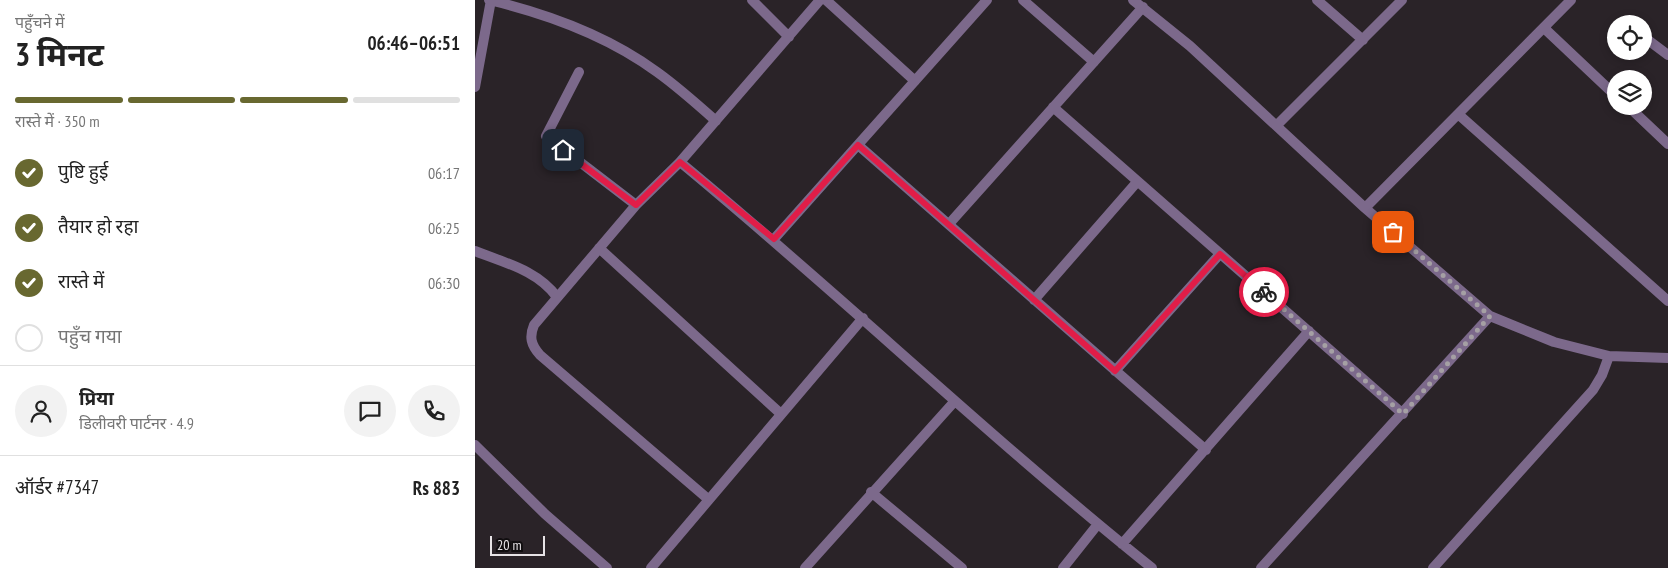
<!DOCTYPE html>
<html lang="hi">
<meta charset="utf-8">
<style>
:root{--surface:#fff;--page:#f2f2f2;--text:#222;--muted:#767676;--line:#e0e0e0;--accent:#686830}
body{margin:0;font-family:"PT Sans Narrow","Noto Sans Devanagari",sans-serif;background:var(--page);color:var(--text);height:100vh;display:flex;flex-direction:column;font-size:19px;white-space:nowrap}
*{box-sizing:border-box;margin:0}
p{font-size:16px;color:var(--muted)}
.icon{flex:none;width:28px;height:28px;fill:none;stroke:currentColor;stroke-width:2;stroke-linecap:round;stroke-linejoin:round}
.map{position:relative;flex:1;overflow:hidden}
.details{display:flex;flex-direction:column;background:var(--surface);width:475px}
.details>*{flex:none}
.buttons{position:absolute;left:1132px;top:15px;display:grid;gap:10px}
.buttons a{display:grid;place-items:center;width:45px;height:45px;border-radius:50%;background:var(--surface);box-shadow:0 2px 8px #0003;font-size:25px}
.scale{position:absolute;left:15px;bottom:12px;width:55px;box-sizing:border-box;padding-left:5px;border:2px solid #e7e3e6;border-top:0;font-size:14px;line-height:18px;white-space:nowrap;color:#e7e3e6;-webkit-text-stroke:4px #110e10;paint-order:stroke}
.pin{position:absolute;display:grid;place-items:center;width:42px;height:42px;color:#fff;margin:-21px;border-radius:10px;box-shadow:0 2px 8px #0006}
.courier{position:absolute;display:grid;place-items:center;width:50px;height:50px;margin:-25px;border:4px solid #e11d48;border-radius:50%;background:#fff;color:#222;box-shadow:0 1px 6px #0007}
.overview em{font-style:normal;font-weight:700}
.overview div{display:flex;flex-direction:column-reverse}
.overview{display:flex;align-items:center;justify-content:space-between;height:85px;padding:0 15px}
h1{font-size:32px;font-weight:700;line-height:38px}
.bar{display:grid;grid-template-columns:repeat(4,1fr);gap:8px 5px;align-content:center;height:60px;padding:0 15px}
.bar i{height:6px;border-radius:4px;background:var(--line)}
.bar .selected{background:var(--accent)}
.bar p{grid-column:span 4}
.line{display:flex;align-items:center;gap:12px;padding:0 15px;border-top:1px solid var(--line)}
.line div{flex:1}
.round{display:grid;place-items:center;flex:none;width:52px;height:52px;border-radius:26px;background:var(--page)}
ol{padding:0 15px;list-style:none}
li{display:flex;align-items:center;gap:15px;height:55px}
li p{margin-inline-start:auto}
li .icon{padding:5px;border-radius:50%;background:var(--accent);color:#fff;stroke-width:4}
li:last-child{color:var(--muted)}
li i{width:28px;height:28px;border:2px solid var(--line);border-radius:50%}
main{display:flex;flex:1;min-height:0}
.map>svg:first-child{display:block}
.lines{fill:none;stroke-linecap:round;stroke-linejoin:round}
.minor{stroke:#7c698b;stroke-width:10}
.done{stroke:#a5a0a4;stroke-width:5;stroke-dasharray:0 9}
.route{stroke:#e11d48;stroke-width:6}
</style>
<main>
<section class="details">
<div class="overview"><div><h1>3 मिनट</h1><p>पहुँचने में</p></div><em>06:46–06:51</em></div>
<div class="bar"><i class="selected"></i><i class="selected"></i><i class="selected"></i><i></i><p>रास्ते में · 350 m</p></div>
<ol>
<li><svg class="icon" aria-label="check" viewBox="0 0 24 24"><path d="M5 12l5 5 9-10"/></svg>पुष्टि हुई<p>06:17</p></li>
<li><svg class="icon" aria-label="check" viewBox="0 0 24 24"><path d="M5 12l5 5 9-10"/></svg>तैयार हो रहा<p>06:25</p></li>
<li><svg class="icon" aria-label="check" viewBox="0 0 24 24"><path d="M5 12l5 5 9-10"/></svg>रास्ते में<p>06:30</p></li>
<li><i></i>पहुँच गया</li>
</ol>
<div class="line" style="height:90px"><a class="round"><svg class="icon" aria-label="person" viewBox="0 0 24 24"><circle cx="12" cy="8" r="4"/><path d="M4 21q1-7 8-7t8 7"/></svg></a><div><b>प्रिया</b><p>डिलीवरी पार्टनर · 4.9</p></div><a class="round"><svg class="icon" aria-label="chat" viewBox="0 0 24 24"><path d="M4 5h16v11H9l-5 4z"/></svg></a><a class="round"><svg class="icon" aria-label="phone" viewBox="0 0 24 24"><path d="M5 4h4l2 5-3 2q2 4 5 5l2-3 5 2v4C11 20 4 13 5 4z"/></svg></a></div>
<div class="line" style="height:65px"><div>ऑर्डर #7347</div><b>Rs 883</b></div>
</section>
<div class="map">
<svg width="1193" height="568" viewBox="0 0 1193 568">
<rect width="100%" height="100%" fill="#2a2328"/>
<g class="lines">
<path class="minor" d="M 14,0 C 73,14 133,36 182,72 C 203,87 222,104 241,121
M 277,0 L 314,37
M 351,0 L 440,81
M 548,0 L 619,62
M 658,0 L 715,46 L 890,208 L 1015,316 L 1079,342 L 1134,356 L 1193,358
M 842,0 L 888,40
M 1151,24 L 1152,24
M 1069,28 L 1141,96
M 1169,37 L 1193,55
M 104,72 L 71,136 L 161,205
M 0,87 L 16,0
M 1153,106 L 1193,144
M 578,107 L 928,414
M 983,114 L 1193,301
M 802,125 L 927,0
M 383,145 L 731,450
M 205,162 C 365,294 515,438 677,568
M 890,208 L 1096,0
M 474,224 L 668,7
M 299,239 L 512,0
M 124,248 L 306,414
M 0,251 C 30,263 62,270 82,297
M 559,300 L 662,182
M 640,371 L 745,254
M 0,445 L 70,514 L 132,568
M 396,492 L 487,568
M 233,499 L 65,355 C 56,345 54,337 59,325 L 161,205 L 205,162 L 345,0
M 647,544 L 834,331
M 176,568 L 388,318
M 330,568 L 479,402
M 588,568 L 623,524
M 786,568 L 1015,316
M 958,568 L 1118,390 L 1127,375 L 1134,356"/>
</g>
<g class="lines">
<path class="done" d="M 789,292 L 928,414 L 1015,316 L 918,232"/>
<path class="route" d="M 88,150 L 161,205 L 205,162 L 299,239 L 383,145 L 640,371 L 745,254 L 789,292"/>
</g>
</svg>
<div class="buttons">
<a><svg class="icon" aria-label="locate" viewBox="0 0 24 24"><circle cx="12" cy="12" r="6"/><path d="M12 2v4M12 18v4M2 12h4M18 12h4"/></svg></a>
<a><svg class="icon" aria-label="layers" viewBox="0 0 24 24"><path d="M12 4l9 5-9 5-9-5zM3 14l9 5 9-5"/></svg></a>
</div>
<div class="scale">20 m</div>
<div class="pin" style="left:918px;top:232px;background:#ea580c"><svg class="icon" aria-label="bag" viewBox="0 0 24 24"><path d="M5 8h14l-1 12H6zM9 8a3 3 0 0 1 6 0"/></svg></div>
<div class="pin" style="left:88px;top:150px;background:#1f2937"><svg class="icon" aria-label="home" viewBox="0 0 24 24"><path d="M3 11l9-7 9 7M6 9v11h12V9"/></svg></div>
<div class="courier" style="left:789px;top:292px"><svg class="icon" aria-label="bike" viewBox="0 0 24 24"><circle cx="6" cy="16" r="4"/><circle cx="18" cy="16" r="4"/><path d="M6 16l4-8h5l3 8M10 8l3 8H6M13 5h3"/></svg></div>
</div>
</main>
